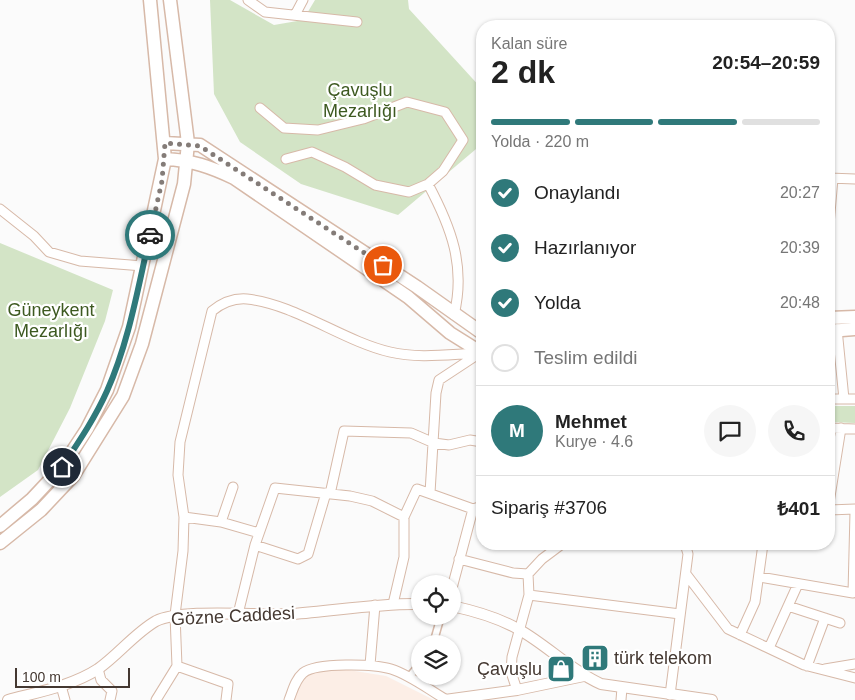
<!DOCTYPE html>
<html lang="tr">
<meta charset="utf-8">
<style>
:root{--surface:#fff;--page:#f6f6f6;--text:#222;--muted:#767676;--line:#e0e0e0;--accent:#2f797a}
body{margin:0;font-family:Arial,sans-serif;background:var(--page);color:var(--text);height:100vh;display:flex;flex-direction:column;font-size:19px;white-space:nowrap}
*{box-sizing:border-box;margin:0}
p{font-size:16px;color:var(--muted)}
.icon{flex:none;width:28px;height:28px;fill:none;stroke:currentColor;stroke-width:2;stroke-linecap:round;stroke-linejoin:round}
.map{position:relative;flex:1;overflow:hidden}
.sheet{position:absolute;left:476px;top:20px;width:359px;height:530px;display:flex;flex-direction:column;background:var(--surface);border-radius:20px;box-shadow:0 1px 4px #0004}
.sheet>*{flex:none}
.buttons{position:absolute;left:411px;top:575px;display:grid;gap:10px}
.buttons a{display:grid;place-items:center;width:50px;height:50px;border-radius:50%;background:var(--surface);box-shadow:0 1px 4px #0004;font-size:25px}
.scale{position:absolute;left:15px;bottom:12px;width:115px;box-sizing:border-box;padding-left:5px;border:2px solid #443831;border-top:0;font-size:14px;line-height:18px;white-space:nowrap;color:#443831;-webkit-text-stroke:4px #fff;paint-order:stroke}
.pin{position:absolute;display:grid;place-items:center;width:42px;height:42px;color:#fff;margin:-21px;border:2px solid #fff;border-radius:50%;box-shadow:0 1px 5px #0007}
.courier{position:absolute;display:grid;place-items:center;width:50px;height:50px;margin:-25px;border:4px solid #2f797a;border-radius:50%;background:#fff;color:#222;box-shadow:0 1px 6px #0007}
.head em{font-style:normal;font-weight:700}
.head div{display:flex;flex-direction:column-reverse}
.head{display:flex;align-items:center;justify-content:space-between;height:85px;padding:0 15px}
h1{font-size:32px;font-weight:700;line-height:38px}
.bar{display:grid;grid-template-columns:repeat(4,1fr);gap:8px 5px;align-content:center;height:60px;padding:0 15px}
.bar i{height:6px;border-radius:4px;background:var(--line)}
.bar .on{background:var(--accent)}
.bar p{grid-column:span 4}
.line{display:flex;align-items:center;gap:12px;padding:0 15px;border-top:1px solid var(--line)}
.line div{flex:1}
.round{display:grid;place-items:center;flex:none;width:52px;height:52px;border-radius:26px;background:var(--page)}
ol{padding:0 15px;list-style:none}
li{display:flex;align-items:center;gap:15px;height:55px}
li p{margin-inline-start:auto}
li .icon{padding:5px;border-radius:50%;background:var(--accent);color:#fff;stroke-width:4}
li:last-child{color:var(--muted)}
li i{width:28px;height:28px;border:2px solid var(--line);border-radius:50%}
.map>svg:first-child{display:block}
.education{fill:#fceee6}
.green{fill:#d3e4c6}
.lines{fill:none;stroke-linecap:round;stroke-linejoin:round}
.pedestrian-casing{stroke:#d7b9a8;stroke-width:9}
.minor-casing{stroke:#d7b9a8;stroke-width:11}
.tertiary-casing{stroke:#d7b9a8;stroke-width:12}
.secondary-casing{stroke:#d7b9a8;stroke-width:15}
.pedestrian{stroke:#fff;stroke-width:6}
.minor{stroke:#fff;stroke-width:9}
.tertiary{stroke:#fff;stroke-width:10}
.secondary{stroke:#fff;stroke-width:12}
.done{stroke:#847c78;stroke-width:5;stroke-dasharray:0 9}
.route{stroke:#2f797a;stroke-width:6}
.labels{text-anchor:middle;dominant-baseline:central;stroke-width:4.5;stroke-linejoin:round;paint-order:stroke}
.park-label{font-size:18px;fill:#3d5920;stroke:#fff}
.street-label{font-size:18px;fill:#443831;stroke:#fff}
.poi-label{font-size:18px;fill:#443831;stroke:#fff;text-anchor:start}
</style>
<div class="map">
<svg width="855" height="700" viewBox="0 0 855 700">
<rect width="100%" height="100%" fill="#fbfbfb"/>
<path class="education" d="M 336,668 L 386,676 L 434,700 L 293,700 L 308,670 Z"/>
<path class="green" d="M 210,0 L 230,0 L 274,25 L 303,20 L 315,0 L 408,0 L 409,9 L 482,89 L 482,144 L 398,215 L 301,184 L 240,142 L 214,94 Z
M 0,243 L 113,290 L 105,321 L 70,408 L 38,470 L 0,497 Z
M 829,406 L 855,406 L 855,423 L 829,422 Z"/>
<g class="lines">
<defs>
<path id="pedestrian" d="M 433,644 L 441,616
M 409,677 L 420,664"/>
<path id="minor" d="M 248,0 L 265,12 L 357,22
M 295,15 L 303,0
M 260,108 L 284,128 L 318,130 L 363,119 L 407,102 L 445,112 L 463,140 L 443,171 L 428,184 L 409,192 L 375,185 L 345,167 L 312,152 L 286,159
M 829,178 L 855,179
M 428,184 C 451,227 466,266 454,315
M 0,209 L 34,236 L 49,252 L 80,261 L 143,266
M 829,225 L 833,178
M 837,329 L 844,399
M 829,399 L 855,399
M 829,428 L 855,429
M 430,493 L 436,393 L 439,380 L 480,353
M 330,494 L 344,431 L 411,433 L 434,443 L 449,445 L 470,440 L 482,442
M 829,503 L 841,428
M 829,510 L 855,509
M 184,517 L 221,522 L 259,533
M 221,522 L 233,487
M 255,545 L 298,559 L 308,554 L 326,493
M 459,559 L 513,573 L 528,574
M 686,574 L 728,629 L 804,665 L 855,678
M 760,577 L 853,593 L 855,512
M 452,588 L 473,509
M 529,595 L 680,614
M 393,604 L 404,557 L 404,517 L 417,489 L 473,509 L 482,506
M 788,606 L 840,623
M 238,614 L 255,545 L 275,488 L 350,496 L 372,501 L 404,517
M 740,635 L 755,602 L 763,544
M 769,648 L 798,584
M 370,665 L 375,605
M 177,666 L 228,684 L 226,700
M 807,666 L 825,618
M 98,669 L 101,680 L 112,691 L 110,700
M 825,669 L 855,664
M 61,686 L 65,700
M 517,690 L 511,672 L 512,657 L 529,595 L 528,574 L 542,559 L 562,544
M 670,695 L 688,554 L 685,544
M 156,700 L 177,666 L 175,615 L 183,551 L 184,517 L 178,475 L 180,442 L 212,311 C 222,303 235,298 247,299 C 295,304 343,341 390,352 C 419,359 451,354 481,353
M 289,700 C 293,690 295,680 303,673 C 316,662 375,664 391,669 C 410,675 428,689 445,699
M 621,700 L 622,688"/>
<path id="tertiary" d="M 452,606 C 475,611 497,617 518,629 C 547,645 570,670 601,684 L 712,700
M 8,700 C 38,692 72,686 98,669 C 118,655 135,633 156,621 C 182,608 259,616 292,614 C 335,611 377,603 420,604
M 445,700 L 517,690 L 584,676"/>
<path id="secondary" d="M 165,143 L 200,145 L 417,287 L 482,333
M 165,159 C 191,160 211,167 234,178 L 408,297 L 450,333 L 482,353
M 829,318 L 855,317
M 829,331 L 855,329
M 0,526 L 32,499 L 62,467 L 87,429 L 107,390 L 129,327 L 165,159 L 150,0
M 0,543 L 41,510 L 73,476 L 123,396 L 142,344 L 184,184 L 188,143 L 170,0"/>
</defs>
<use href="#pedestrian" class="pedestrian-casing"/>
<use href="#minor" class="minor-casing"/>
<use href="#tertiary" class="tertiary-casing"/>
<use href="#secondary" class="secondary-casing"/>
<use href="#pedestrian" class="pedestrian"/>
<use href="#minor" class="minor"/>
<use href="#tertiary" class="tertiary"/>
<use href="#secondary" class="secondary"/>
</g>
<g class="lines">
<path class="done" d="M 150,235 L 162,181 L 165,143 L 200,146 L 383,265"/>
<path class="route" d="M 62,467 C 78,443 95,418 107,391 C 129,342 138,287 150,235"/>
</g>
<defs>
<symbol id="building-square" viewBox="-11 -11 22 22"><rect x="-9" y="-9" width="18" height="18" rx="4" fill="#2f797a" stroke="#fff"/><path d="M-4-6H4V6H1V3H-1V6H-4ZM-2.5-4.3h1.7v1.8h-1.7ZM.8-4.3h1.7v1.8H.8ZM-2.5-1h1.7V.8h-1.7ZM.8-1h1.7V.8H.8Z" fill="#fff"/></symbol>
<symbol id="shop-square" viewBox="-11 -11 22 22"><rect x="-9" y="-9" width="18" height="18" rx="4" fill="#2f797a" stroke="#fff"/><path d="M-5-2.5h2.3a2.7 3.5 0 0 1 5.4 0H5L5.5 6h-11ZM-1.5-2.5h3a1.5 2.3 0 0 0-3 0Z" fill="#fff"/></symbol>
</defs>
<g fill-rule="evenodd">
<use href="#building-square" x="579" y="642" width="32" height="32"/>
<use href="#shop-square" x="545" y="653" width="32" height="32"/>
</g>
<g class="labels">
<g class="park-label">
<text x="360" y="90">Çavuşlu<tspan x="360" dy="21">Mezarlığı</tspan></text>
<text x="51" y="310">Güneykent<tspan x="51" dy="21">Mezarlığı</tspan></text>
</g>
<g class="street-label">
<text transform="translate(233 616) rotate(-3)">Gözne Caddesi</text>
</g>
<g class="poi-label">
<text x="614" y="658">türk telekom</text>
<text x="542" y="669" text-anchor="end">Çavuşlu</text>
</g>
</g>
</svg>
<div class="buttons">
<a><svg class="icon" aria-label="locate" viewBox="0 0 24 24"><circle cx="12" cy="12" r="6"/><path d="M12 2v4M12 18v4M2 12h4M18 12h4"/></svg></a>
<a><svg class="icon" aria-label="layers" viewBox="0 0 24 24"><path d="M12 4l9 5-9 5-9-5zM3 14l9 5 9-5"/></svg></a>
</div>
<div class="scale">100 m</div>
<div class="pin" style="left:383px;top:265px;background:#ea580c"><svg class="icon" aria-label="bag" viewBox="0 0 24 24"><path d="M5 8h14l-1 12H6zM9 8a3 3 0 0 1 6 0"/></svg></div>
<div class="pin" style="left:62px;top:467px;background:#1f2937"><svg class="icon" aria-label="home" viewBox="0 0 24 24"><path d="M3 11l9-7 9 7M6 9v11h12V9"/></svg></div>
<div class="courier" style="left:150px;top:235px"><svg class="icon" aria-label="car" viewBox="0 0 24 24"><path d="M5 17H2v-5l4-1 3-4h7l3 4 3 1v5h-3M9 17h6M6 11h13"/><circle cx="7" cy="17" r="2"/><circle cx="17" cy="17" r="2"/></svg></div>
<section class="sheet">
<div class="head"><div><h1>2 dk</h1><p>Kalan süre</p></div><em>20:54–20:59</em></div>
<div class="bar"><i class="on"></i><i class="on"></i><i class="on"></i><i></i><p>Yolda · 220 m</p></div>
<ol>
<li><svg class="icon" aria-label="check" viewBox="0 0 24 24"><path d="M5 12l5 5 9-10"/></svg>Onaylandı<p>20:27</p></li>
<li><svg class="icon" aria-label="check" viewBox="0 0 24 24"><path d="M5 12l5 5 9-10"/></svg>Hazırlanıyor<p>20:39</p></li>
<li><svg class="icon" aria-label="check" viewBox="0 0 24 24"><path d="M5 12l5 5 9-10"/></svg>Yolda<p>20:48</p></li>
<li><i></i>Teslim edildi</li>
</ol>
<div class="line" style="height:90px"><b class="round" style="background:var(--accent);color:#fff">M</b><div><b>Mehmet</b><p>Kurye · 4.6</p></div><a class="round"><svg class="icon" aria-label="chat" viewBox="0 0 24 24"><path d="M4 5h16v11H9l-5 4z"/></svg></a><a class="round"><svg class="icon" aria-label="phone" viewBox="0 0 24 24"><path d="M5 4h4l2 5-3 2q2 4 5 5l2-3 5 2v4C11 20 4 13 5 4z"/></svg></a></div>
<div class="line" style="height:65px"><div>Sipariş #3706</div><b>₺401</b></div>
</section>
</div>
